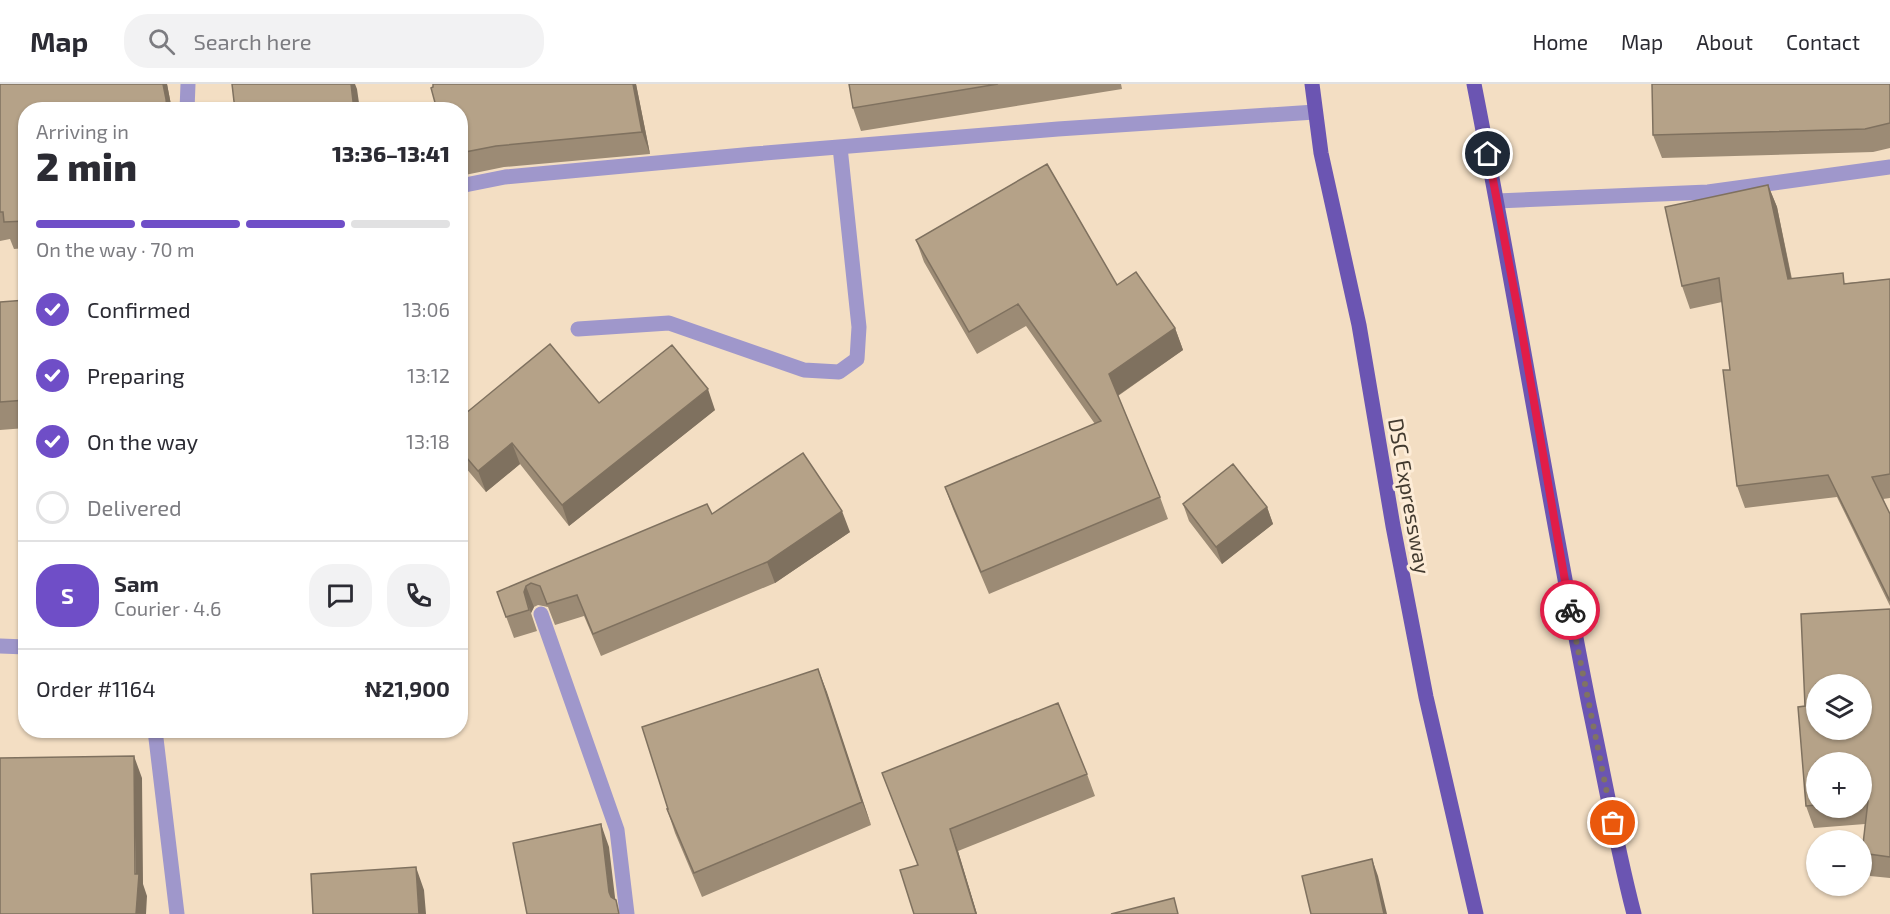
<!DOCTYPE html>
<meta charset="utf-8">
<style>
:root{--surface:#fff;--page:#f2f2f3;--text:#2b2b33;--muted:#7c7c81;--line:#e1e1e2;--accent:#6f4ec7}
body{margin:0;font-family:"Exo 2",sans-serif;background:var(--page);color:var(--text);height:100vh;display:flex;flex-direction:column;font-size:22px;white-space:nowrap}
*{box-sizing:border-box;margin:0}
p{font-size:20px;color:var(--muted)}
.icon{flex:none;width:33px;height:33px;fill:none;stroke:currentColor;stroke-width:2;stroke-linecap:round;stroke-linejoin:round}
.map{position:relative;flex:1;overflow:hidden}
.sheet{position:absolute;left:18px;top:18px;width:450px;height:636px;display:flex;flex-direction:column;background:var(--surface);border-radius:24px;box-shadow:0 2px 4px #0004}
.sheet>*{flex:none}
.controls{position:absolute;left:1806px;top:590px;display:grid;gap:12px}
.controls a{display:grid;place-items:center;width:66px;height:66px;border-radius:50%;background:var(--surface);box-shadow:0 2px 4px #0004;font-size:30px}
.pin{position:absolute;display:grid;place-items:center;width:51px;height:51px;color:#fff;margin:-26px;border:3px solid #fff;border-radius:50%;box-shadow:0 2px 6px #0007}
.courier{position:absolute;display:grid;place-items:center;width:60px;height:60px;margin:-30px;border:4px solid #e11d48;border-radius:50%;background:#fff;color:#222;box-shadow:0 2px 8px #0007}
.headline em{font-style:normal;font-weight:800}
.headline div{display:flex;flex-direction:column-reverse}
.headline{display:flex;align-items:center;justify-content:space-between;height:102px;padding:0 18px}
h1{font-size:39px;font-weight:800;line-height:45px}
.bar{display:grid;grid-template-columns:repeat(4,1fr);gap:9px 6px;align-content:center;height:72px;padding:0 18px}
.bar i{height:8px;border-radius:4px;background:var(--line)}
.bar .active{background:var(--accent)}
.bar p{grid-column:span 4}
.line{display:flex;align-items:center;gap:15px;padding:0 18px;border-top:2px solid var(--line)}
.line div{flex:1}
.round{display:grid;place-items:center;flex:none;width:63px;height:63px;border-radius:24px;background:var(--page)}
ol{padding:0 18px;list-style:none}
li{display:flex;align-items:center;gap:18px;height:66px}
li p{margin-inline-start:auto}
li .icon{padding:6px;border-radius:50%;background:var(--accent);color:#fff;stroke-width:4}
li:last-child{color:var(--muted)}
li i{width:33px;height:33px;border:3px solid var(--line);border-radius:50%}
header{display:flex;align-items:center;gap:36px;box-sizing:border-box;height:84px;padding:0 30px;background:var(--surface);border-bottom:2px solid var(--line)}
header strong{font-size:28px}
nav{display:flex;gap:33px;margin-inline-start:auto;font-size:21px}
.search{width:420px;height:54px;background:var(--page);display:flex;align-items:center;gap:15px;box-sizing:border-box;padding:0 21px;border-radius:24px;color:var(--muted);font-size:22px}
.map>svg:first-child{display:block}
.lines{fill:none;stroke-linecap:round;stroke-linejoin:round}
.minor{stroke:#9f97cb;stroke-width:15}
.major{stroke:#6b55b2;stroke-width:15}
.wall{fill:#9c8b75;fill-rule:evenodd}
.shaded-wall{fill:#7f715f}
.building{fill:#b5a288;stroke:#7f715f;stroke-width:1.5;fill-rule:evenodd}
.done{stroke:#807363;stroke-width:6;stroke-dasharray:0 10.8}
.route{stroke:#e11d48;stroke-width:8}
.labels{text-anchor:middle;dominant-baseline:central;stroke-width:6;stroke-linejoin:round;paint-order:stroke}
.street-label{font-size:21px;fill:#423a2f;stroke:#fdecd7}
</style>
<header>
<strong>Map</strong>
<div class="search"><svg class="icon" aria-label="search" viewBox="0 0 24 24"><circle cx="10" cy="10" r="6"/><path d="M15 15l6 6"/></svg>Search here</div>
<nav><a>Home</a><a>Map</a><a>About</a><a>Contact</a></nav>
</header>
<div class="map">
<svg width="1890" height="830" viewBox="0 0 1890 830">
<rect width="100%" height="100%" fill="#f3dec3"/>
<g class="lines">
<path class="minor" d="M 187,26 L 188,0
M 460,102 L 505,93 L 754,70 L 1058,45 L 1315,28
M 1497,117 L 1708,108 L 1890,83
M 578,245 L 669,239 L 804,286 L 839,288 L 857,275 L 859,243 L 840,63
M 541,530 L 617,746 L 627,830
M 0,562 L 26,563
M 155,646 L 177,830"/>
<path class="major" d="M 1312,0 L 1321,69 L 1359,241 L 1393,442 L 1426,613 L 1476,830
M 1474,0 C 1515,207 1548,415 1589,621 C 1604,691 1616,761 1634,830"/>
</g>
<path class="wall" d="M 0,0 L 167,0 L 172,26 L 26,26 L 26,164 L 14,165 L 10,155 L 0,157 Z
M 636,0 L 650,70 L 504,83 L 460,92 L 460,26 Z
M 849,0 L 1121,0 L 1122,5 L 861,47 L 853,24 Z
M 1890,0 L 1890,64 L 1873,68 L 1662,74 L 1653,51 Z
M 1768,101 L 1777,123 L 1792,195 L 1847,199 L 1890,195 L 1890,414 L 1883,415 L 1890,430 L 1890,522 L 1837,413 L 1745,424 L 1737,402 L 1730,286 L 1722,218 L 1690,225 L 1682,202 Z
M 916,156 L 1117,201 L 1175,244 L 1183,266 L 1118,312 L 1160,413 L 1168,435 L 989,510 L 953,425 L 945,403 L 1095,340 L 1026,242 L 977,270 L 924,178 Z
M 26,216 L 26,344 L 0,346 L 0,218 Z
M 599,319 L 715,326 L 569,442 L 520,380 L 486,408 L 460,377 L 460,334 Z
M 1183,420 L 1267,423 L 1273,440 L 1222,480 L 1189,437 Z
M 712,430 L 850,448 L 775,499 L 601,572 L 584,532 L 555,541 L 548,523 L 538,521 L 534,523 L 531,529 L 537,547 L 514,554 L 497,508 Z
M 1890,525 L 1890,794 L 1870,792 L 1862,769 L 1865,740 L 1814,744 L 1806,722 L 1805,622 ZM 1816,678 L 1862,678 L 1862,723 L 1816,723 Z
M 818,585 L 871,741 L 702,813 L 675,749 L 667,725 L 668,725 Z
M 882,689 L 1087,690 L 1095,712 L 958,767 L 977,830 L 914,830 L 918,781 Z"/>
<path class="shaded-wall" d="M 163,0 L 167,0 L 172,26 L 167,26 Z
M 351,0 L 355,0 L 357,5 L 360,26 L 354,26 Z
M 633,0 L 636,0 L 650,70 L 642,48 Z
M 1768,101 L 1777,123 L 1796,218 L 1788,195 Z
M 1175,244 L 1183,266 L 1117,312 L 1109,290 Z
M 708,305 L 715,326 L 569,442 L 562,421 Z
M 512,359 L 520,380 L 486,408 L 478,387 Z
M 1267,423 L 1273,440 L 1222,480 L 1216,463 Z
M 842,427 L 850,448 L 775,499 L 767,478 Z
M 526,502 L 534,523 L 531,529 L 537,547 L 524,508 Z
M 818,585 L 827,608 L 871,741 L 862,718 Z
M 134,672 L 142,694 L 143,800 L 147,812 L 146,830 L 136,830 Z
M 601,740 L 609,763 L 617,830 L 609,808 Z
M 950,745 L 958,767 L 977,830 L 976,830 Z
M 1372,775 L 1378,792 L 1387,830 L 1384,830 Z
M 416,783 L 424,806 L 426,830 L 419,830 Z"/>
<path class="building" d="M 0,0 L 163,0 L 166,15 L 167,26 L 26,26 L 26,137 L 4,138 L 3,128 L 0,128 Z
M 232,0 L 351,0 L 354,26 L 235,26 Z
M 433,0 L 633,0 L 642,48 L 496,62 L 460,69 L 460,26 L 437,26 L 431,4 L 433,3 Z
M 849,0 L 998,0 L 853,24 Z
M 1652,0 L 1890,0 L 1890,39 L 1865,45 L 1653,51 Z
M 1047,80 L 1117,201 L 1136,188 L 1175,244 L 1109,290 L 1160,413 L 981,488 L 945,403 L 1101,337 L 1018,220 L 969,248 L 916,156 Z
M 1768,101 L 1788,195 L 1843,189 L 1844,200 L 1890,195 L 1890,390 L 1872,393 L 1890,430 L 1890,517 L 1828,391 L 1737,402 L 1723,286 L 1730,286 L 1719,194 L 1682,202 L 1665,123 Z
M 26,216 L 26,316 L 0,318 L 0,218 Z
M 550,260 L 599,319 L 672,261 L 708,305 L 562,421 L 512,359 L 478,387 L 460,366 L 460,334 Z
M 803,369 L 842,427 L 767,478 L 593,550 L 577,511 L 547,520 L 540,502 L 531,499 L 526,502 L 524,508 L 529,526 L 506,533 L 497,508 L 707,420 L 712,430 Z
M 1233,380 L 1267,423 L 1216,463 L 1183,420 Z
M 1890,525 L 1890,773 L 1862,769 L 1868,717 L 1862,717 L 1862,678 L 1816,678 L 1816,721 L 1806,722 L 1798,623 L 1805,622 L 1801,530 ZM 1816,600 L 1862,600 L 1862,645 L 1816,645 Z
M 818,585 L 862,718 L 694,789 L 667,725 L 668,725 L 642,643 Z
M 1058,619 L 1087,690 L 950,745 L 976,830 L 914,830 L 900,786 L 918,781 L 882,689 Z
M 134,672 L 135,790 L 139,790 L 136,830 L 0,830 L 0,674 Z
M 601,740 L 609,808 L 611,813 L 616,816 L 619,830 L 527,830 L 513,759 Z
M 1372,775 L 1384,830 L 1311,830 L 1302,792 Z
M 416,783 L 419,830 L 313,830 L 311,790 Z
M 1174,814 L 1178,830 L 1111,830 Z"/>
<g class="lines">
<path class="done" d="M 1570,526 L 1613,739"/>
<path class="route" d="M 1488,70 L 1520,237 L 1570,526"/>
</g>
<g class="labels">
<g class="street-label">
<text transform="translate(1410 412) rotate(80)">DSC Expressway</text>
</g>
</g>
</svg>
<div class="controls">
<a><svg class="icon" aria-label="layers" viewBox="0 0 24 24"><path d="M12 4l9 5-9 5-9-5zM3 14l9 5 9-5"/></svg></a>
<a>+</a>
<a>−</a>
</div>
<div class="pin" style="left:1613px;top:739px;background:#ea580c"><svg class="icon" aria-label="bag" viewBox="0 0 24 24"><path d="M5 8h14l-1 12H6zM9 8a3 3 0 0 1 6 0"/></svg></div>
<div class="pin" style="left:1488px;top:70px;background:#1f2937"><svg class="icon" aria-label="home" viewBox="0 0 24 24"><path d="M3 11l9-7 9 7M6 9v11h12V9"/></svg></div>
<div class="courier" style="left:1570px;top:526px"><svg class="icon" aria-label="bike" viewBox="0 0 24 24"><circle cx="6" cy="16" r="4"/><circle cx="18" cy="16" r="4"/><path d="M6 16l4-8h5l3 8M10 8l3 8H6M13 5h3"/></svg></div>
<section class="sheet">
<div class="headline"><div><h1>2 min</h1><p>Arriving in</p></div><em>13:36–13:41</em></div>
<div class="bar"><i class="active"></i><i class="active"></i><i class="active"></i><i></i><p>On the way · 70 m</p></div>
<ol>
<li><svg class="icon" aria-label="check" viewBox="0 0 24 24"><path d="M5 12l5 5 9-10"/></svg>Confirmed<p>13:06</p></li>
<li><svg class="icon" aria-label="check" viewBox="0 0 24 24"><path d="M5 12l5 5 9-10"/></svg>Preparing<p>13:12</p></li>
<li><svg class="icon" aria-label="check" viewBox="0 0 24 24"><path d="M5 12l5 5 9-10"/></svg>On the way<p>13:18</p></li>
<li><i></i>Delivered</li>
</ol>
<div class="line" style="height:108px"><b class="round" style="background:var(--accent);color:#fff">S</b><div><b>Sam</b><p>Courier · 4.6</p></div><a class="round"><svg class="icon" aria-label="chat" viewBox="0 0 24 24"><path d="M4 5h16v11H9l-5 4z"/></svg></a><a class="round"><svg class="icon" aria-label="phone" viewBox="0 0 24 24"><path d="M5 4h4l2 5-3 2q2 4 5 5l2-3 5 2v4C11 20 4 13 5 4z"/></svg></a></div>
<div class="line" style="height:78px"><div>Order #1164</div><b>₦21,900</b></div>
</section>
</div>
